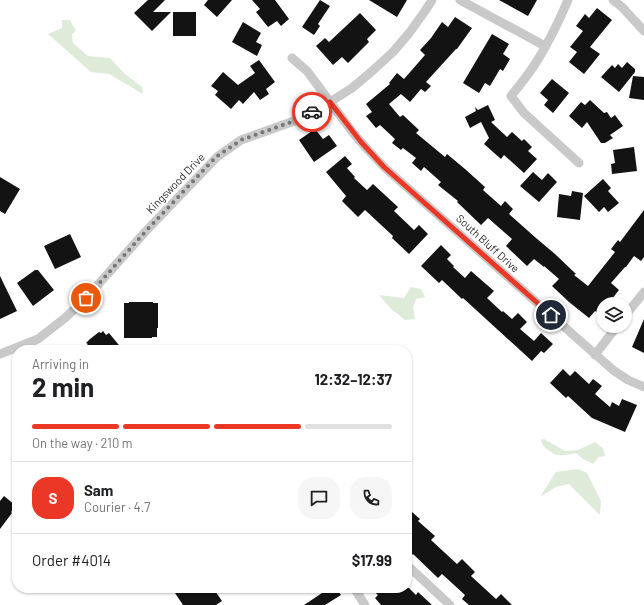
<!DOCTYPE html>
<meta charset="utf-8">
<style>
:root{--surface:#fff;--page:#f6f6f6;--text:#202124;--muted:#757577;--line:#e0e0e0;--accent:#eb3826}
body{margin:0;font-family:Barlow,sans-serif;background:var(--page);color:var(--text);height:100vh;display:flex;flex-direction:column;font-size:15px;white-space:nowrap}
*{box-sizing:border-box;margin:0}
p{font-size:13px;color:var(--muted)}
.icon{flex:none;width:22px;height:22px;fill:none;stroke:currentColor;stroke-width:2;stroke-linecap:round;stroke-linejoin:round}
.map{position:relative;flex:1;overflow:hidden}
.details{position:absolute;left:12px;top:345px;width:400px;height:248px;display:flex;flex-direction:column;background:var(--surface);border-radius:16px;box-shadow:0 1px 3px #0004}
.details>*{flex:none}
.buttons{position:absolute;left:596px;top:297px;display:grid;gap:8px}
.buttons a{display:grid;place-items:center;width:36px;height:36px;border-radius:50%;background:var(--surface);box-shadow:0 1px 3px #0004;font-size:20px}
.pin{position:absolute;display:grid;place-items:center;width:34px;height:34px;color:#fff;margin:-17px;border:2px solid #fff;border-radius:50%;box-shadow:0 1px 4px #0007}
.courier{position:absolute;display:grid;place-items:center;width:40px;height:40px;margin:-20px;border:3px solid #eb3826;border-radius:50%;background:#fff;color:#222;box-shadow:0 1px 5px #0007}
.headline em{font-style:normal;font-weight:700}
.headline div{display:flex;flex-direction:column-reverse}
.headline{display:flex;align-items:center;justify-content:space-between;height:68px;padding:0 20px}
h1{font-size:26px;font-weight:700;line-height:30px}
.bar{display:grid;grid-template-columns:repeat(4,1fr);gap:6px 4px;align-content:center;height:48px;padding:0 20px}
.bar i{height:5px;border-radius:3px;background:var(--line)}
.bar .current{background:var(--accent)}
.bar p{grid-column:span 4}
.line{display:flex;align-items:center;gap:10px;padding:0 20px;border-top:1px solid var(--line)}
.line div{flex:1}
.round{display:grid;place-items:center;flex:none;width:42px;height:42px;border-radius:16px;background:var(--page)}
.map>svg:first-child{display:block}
.green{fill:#dfebd9}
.building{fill:#131313}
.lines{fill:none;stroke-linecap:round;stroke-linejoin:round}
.street{stroke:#c9c9c9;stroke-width:9}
.done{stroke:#767676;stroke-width:4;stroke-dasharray:0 7.2}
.route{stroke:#eb3826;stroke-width:5}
.labels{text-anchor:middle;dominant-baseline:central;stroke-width:4;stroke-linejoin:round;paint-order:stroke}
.street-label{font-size:11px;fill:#2c2c2c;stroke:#fff}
</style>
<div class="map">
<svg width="644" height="605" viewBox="0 0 644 605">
<rect width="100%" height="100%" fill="#fff"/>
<path class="green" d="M 62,20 L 70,20 L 76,31 L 72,34 L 73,43 L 88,56 L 110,58 L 125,74 L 142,87 L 143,94 L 109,74 L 91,72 L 48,34 L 62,28 Z
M 411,287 L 421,289 L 425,297 L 416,299 L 413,307 L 415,319 L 405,320 L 390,308 L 379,295 L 404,298 Z
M 544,439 L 565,451 L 578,450 L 595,442 L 603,448 L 605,456 L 599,457 L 593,464 L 583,459 L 576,453 C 564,455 558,458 548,450 C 544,447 542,445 541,440 Z
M 578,469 L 587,473 L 601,501 L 600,515 L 569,484 L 556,487 L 540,497 L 556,472 Z"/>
<path class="building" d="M 148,0 L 165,0 L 153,12 L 171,12 L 152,31 L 134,13 Z
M 208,0 L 232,0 L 217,17 L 204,5 Z
M 252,0 L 275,0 L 289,19 L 281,26 L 277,21 L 268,27 L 256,12 L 260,9 Z
M 320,0 L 330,6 L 318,24 L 320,26 L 314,35 L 302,27 Z
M 369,0 L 407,0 L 397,17 Z
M 499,0 L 537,0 L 528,16 Z
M 597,8 L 612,20 L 590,47 L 600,54 L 584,74 L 569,62 L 577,52 L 570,47 L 583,31 L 576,26 L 585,14 L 589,18 Z
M 173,12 L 196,12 L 196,36 L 173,36 Z
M 360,13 L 376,30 L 367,39 L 369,42 L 348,63 L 342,57 L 333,65 L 316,46 L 325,38 L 329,42 Z
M 455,17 L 472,28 L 457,49 L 456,49 L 426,82 L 431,86 L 425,92 L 421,89 L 410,102 L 401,94 L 389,104 L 400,117 L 403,115 L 419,130 L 416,133 L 445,157 L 447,154 L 465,169 L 485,187 L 483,190 L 501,206 L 505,201 L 513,209 L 509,214 L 536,238 L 555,254 L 576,274 L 574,275 L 588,286 L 615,252 L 611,249 L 618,240 L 620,242 L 644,210 L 644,257 L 641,261 L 634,256 L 626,267 L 625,267 L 611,283 L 619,290 L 608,304 L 603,304 L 603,311 L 600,315 L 595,311 L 589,318 L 569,302 L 552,286 L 559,279 L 544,266 L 544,267 L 534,259 L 527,266 L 506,246 L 512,239 L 488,218 L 481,225 L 457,202 L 458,201 L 438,185 L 441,182 L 424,167 L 421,171 L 412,163 L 416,158 L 403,148 L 401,150 L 392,143 L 395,139 L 380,125 L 376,128 L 366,116 L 372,112 L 366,104 L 390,84 L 389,83 L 397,73 L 404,79 L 425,55 L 420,50 L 431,38 L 442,22 L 448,27 Z
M 243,22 L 261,33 L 256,42 L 262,45 L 257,56 L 232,42 Z
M 492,34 L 509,44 L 503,54 L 510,59 L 503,71 L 500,69 L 490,86 L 485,83 L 479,93 L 463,83 Z
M 259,60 L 275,82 L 266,89 L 269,94 L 260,100 L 254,92 L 243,104 L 239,100 L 231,109 L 215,95 L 218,91 L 211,86 L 223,72 L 238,85 L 255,73 L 250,66 Z
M 627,62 L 635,69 L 635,72 L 619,92 L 601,77 L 612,65 L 615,68 L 618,64 L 622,68 Z
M 633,76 L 644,77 L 644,100 L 629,98 Z
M 552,79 L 569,93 L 553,113 L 544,105 L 548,100 L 540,93 Z
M 590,100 L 604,113 L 607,112 L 611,118 L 615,115 L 623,126 L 610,135 L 613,138 L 605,143 L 601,143 L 587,122 L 582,128 L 569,116 L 581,102 L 585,105 Z
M 488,105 L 495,120 L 491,122 L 507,137 L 512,132 L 522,141 L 524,139 L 532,147 L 528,151 L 537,159 L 524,173 L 504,155 L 501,159 L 484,144 L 489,138 L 481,122 L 470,128 L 465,117 L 476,111 L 475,107 L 478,110 Z
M 315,129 L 323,139 L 329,135 L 337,146 L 314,162 L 299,140 Z
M 634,147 L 637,171 L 612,174 L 611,164 L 615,163 L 613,150 Z
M 345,156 L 352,164 L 347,168 L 355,177 L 354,178 L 367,190 L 373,184 L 398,207 L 394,211 L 414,230 L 419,225 L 428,234 L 409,254 L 392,238 L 393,236 L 365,210 L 358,217 L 342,201 L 346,196 L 326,172 Z
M 533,172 L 542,180 L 548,173 L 557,182 L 539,202 L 520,186 Z
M 0,177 L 20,189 L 5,214 L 0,211 Z
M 603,179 L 611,188 L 608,191 L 619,203 L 608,212 L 604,207 L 599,212 L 584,196 Z
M 572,191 L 583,193 L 580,220 L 557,217 L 559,194 L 571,196 Z
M 70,234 L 81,257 L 55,269 L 44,246 Z
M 441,245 L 451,255 L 447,259 L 454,266 L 453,267 L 465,278 L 471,271 L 494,291 L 487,298 L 502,312 L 503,311 L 512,319 L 518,313 L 527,322 L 520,329 L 534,341 L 541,333 L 553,344 L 544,353 L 541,351 L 532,361 L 463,298 L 462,299 L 442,280 L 439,283 L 421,266 Z
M 35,270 L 38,270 L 54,290 L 33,306 L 17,283 Z
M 0,276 L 17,311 L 0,319 Z
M 129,302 L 153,302 L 153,303 L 158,303 L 158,328 L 157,328 L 157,337 L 152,337 L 152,338 L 124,338 L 124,303 L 129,303 Z
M 644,319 L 644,353 L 632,347 Z
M 103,331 L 106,335 L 109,333 L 123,350 L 81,350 L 88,344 L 86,343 L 90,339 L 99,332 L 101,333 Z
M 563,369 L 570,376 L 575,371 L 589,384 L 593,379 L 602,386 L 595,394 L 610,407 L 612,402 L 619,406 L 622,399 L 637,405 L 625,432 L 592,418 L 568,396 L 566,398 L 550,383 Z
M 4,496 L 15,505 L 14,507 L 15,508 L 11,512 L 12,513 L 0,529 L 0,501 Z
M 412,512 L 420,519 L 418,521 L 435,536 L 431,540 L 457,564 L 462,559 L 475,572 L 471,576 L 496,599 L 501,594 L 512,605 L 469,605 L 462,599 L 465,595 L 442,574 L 438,578 L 413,554 L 412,555 L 407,551 L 407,517 Z
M 182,588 L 213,588 L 222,601 L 216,605 L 183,605 L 175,593 Z
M 318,588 L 336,588 L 341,595 L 325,605 L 304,605 L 322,593 Z
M 370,588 L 409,588 L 416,595 L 418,592 L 432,605 L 381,605 L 375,598 L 378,595 Z"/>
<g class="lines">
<path class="street" d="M 460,0 L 545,46
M 568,0 C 559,21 549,42 537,61 C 529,74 520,85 511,96 L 524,113 L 579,163
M 613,0 L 622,7 L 644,31
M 292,58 L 307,71 L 354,134 L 368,150 L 384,167 L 613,370 L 628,380 L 644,387
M 625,316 L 644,292
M 0,354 L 38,339 L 65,318 L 86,298 L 146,231 L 217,157 L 241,140 L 297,120 L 330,102 L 352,88 L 370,73 L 393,52 L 410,32 L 425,11 L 432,0
M 595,355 L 617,326
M 407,565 L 450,605
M 354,588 L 365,605"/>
</g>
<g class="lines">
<path class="done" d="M 86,298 L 146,231 L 216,157 L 241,140 L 297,120 L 312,112"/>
<path class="route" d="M 312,112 L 330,102 L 361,142 L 384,167 L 551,315"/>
</g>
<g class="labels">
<g class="street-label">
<text transform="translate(175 183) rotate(-46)">Kingswood Drive</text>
<text transform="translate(488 243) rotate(42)">South Bluff Drive</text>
</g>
</g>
</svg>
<div class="buttons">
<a><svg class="icon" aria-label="layers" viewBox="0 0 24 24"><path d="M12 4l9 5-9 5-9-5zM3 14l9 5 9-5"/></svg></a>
</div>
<div class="pin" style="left:86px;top:298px;background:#ea580c"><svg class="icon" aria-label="bag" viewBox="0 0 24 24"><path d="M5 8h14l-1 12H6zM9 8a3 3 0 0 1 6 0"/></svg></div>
<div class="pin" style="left:551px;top:315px;background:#1f2937"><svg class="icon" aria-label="home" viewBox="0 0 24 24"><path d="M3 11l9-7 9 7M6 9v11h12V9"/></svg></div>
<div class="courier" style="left:312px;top:112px"><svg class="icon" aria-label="car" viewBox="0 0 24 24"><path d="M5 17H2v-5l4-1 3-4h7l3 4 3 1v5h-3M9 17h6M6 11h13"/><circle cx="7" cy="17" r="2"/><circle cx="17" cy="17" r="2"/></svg></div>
<section class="details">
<div class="headline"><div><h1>2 min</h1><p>Arriving in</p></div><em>12:32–12:37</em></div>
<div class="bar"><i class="current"></i><i class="current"></i><i class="current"></i><i></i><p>On the way · 210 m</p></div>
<div class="line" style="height:72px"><b class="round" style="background:var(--accent);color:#fff">S</b><div><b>Sam</b><p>Courier · 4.7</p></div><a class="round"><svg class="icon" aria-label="chat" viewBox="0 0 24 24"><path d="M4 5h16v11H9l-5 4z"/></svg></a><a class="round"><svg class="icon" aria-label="phone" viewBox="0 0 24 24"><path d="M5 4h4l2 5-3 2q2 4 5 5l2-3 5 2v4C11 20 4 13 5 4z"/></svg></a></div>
<div class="line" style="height:52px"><div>Order #4014</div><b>$17.99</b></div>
</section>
</div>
